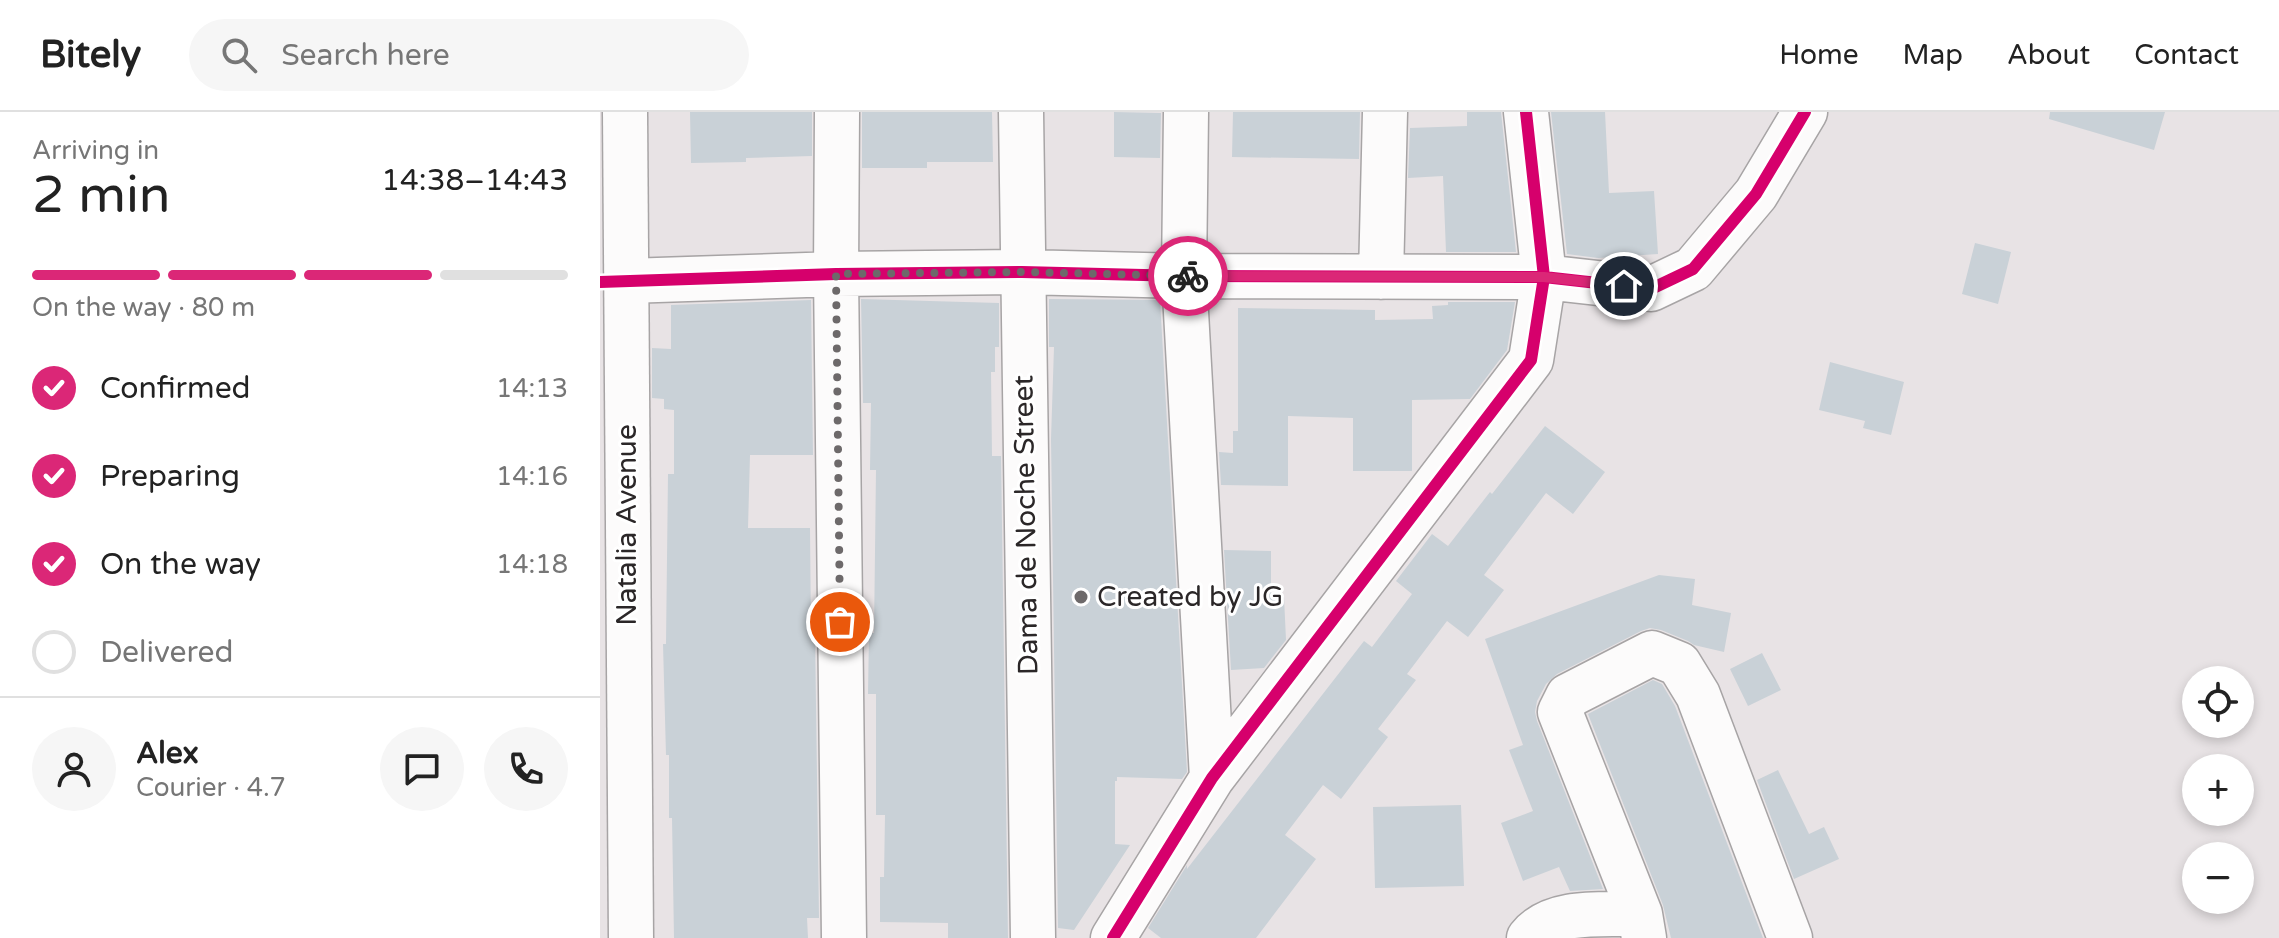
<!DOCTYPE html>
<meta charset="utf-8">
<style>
:root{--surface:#fff;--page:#f6f6f6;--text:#222;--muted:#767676;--line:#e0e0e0;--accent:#db2777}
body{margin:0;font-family:"Varela Round",sans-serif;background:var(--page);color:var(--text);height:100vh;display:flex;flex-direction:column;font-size:30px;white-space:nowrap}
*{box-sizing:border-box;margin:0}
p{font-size:26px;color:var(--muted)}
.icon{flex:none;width:44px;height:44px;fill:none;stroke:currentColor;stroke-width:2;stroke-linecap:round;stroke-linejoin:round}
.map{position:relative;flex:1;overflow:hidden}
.details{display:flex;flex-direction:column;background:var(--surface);width:600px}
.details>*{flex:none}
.tools{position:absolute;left:1582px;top:554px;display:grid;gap:16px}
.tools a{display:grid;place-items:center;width:72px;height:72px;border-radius:50%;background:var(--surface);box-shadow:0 4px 12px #0003;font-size:40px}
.pin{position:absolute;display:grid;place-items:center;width:68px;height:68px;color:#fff;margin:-34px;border:4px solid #fff;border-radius:50%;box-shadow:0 2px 8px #0007}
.courier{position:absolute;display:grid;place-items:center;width:80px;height:80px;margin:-40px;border:6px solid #db2777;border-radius:50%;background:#fff;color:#222;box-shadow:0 2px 10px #0007}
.overview em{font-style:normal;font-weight:600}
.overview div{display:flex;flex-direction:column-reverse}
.overview{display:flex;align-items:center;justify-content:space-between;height:136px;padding:0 32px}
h1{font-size:52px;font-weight:600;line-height:60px}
.bar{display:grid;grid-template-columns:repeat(4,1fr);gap:12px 8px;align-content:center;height:96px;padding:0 32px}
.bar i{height:10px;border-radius:6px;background:var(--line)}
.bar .on{background:var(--accent)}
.bar p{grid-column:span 4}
.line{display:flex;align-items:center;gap:20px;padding:0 32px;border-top:2px solid var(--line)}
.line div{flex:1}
.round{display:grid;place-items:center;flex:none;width:84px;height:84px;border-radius:42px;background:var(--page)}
ol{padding:0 32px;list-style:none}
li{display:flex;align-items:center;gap:24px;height:88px}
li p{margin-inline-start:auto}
li .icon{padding:8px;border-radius:50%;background:var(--accent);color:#fff;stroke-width:4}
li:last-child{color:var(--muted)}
li i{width:44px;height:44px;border:4px solid var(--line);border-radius:50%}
header{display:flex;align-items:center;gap:48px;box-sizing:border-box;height:112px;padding:0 40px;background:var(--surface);border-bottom:2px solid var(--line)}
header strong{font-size:38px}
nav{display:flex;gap:44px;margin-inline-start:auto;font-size:28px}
.search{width:560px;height:72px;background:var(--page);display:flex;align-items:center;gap:20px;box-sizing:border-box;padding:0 28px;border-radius:44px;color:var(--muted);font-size:30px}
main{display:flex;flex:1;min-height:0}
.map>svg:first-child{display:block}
.building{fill:#c9d1d7}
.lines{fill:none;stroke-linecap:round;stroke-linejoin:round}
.minor-casing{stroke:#a7a4a5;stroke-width:47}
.tertiary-casing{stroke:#a7a4a5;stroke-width:47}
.minor{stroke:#fcfbfb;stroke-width:44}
.tertiary{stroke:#fcfbfb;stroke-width:44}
.cycleway-casing{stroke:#fff;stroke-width:17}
.cycleway{stroke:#d6006c;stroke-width:12}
.done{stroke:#6d696a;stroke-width:8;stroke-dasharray:0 14.4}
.route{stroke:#db2777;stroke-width:10}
.poi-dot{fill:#6d696a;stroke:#fff;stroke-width:3}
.labels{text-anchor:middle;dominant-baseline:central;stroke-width:6;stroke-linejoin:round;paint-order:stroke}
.street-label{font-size:28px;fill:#2b2728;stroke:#fff}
.poi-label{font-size:28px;fill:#2b2728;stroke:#fff;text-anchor:start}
</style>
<header>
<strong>Bitely</strong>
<div class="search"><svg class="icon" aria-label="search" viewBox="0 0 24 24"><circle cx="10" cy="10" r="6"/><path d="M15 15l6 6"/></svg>Search here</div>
<nav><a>Home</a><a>Map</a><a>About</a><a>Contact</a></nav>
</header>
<main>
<section class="details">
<div class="overview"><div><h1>2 min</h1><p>Arriving in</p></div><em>14:38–14:43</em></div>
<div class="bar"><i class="on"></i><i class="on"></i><i class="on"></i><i></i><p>On the way · 80 m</p></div>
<ol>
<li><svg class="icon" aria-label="check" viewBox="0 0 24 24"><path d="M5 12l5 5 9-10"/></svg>Confirmed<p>14:13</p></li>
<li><svg class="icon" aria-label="check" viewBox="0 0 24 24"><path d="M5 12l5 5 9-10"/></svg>Preparing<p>14:16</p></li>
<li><svg class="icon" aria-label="check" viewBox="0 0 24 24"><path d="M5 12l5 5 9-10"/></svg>On the way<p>14:18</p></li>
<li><i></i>Delivered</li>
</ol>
<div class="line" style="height:144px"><a class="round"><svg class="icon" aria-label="person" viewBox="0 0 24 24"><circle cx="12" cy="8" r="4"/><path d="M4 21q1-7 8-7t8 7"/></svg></a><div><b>Alex</b><p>Courier · 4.7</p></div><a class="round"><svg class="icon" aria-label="chat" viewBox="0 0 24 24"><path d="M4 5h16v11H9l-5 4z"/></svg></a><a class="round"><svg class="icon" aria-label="phone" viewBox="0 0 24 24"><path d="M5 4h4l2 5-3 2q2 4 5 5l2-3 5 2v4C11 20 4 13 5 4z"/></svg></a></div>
</section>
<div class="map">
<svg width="1679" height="826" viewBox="0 0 1679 826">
<rect width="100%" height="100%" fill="#e8e3e5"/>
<path class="building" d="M 90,0 L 212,0 L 212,44 L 146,46 L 146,50 L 91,51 Z
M 262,0 L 392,0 L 393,50 L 327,50 L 327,56 L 262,56 Z
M 514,0 L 561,1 L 560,46 L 514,45 Z
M 633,0 L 760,0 L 759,47 L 632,45 Z
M 867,0 L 901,0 L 916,140 L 846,140 L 843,64 L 808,66 L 810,16 L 867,14 Z
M 951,0 L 1005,0 L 1009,81 L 1054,79 L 1058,142 L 998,146 L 967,142 Z
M 1450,0 L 1565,0 L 1554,38 L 1449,7 Z
M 1375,131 L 1411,140 L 1398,192 L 1362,182 Z
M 261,187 L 399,191 L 399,235 L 395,235 L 395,260 L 391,260 L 392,344 L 401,344 L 408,826 L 348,826 L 348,811 L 280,810 L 280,765 L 284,765 L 285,703 L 276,703 L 276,582 L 268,582 L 269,521 L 274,521 L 276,358 L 270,358 L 271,291 L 263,291 Z
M 449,187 L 560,188 L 587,660 L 582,667 L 517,665 L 517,669 L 515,669 L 515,732 L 530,733 L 474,818 L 458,816 L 451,327 L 454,235 L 449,235 Z
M 211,188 L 213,343 L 150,343 L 148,416 L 210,416 L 211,521 L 215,521 L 219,806 L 207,806 L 208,826 L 74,826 L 72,706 L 69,706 L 69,643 L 66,643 L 63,532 L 66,532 L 68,362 L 74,362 L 74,298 L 64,297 L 64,287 L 52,286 L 52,236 L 71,237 L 71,193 Z
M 848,190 L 915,190 L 907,238 L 870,287 L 812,288 L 812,359 L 753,359 L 753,306 L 688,304 L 688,374 L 621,373 L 619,340 L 633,341 L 633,319 L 638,319 L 638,196 L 775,198 L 775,208 L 833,207 L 832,194 L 848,193 Z
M 1230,250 L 1304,270 L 1291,323 L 1263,316 L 1265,309 L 1219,298 Z
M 945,314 L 1005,360 L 973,402 L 946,381 L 884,463 L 904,478 L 868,525 L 847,509 L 807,562 L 816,568 L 778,617 L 788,625 L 741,687 L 723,673 L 685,723 L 716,747 L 656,826 L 561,826 L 548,816 L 587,753 L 587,757 L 764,529 L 772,535 L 812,482 L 796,469 L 832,422 L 848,434 L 890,380 L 892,382 Z
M 624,438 L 671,439 L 671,486 L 684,485 L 686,528 L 664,556 L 631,558 Z
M 1059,463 L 1095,467 L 1092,493 L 1131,501 L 1124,540 L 1094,533 L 1088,529 L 1061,518 L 1050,516 L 1041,519 L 957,562 L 946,572 L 937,589 L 935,600 L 937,609 L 1003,777 L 970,779 L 959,755 L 923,769 L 901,711 L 933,699 L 909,638 L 923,633 L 885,527 Z
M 1162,541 L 1181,578 L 1148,594 L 1130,557 Z
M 1053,568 L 1062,572 L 1075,594 L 1163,826 L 1071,826 L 1063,793 L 988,602 Z
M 1178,658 L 1209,722 L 1224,715 L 1239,747 L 1194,767 L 1157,668 Z
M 861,693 L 864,774 L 775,776 L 773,695 Z"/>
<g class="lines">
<defs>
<path id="minor" d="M 237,0 L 236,162 L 244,826
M 421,0 L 433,826
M 586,0 L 584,164 L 612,666
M 781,165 L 785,0
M 27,169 L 236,162 L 422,160 L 584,164 L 944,165 L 1051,177 L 1093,157 L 1156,82 L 1205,0
M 513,826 L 612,666 L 931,248 L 944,165 L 926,0
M 929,826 C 952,796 1005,803 1040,802
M 1044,826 L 1040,802 L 960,600 L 968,584 L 1052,541 L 1079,552 L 1098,583 L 1190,826"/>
<path id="tertiary" d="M 25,0 L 31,826"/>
</defs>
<use href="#minor" class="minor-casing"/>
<use href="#tertiary" class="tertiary-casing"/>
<use href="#minor" class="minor"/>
<use href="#tertiary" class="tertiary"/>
<defs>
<path id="cycleway" d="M 0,170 L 236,162 L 422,160 L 584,164 L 944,165 L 1051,177 L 1093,157 L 1156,82 L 1205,0
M 513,826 L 612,666 L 931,248 L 944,165 L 926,0"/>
</defs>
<use href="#cycleway" class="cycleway-casing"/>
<use href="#cycleway" class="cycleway"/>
</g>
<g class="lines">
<path class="done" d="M 240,510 L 236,162 L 422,160 L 588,164"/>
<path class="route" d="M 588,164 L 944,165 L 1024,174"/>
</g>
<circle class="poi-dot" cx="481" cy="485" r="8"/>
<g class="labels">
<g class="street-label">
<text transform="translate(27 413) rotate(-90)">Natalia Avenue</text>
<text transform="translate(426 413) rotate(-91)">Dama de Noche Street</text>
</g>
<g class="poi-label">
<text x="497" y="485">Created by JG</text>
</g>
</g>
</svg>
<div class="tools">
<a><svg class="icon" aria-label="locate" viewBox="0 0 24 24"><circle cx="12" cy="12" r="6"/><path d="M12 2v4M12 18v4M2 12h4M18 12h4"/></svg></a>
<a>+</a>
<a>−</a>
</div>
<div class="pin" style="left:240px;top:510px;background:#ea580c"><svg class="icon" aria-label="bag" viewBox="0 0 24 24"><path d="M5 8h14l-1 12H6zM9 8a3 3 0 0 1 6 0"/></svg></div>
<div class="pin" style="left:1024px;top:174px;background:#1f2937"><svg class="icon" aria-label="home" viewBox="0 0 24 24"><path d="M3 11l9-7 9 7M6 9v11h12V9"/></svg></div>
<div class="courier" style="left:588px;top:164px"><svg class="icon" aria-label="bike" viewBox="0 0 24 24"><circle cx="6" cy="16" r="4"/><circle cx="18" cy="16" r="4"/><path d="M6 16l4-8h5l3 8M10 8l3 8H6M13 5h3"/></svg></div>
</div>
</main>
